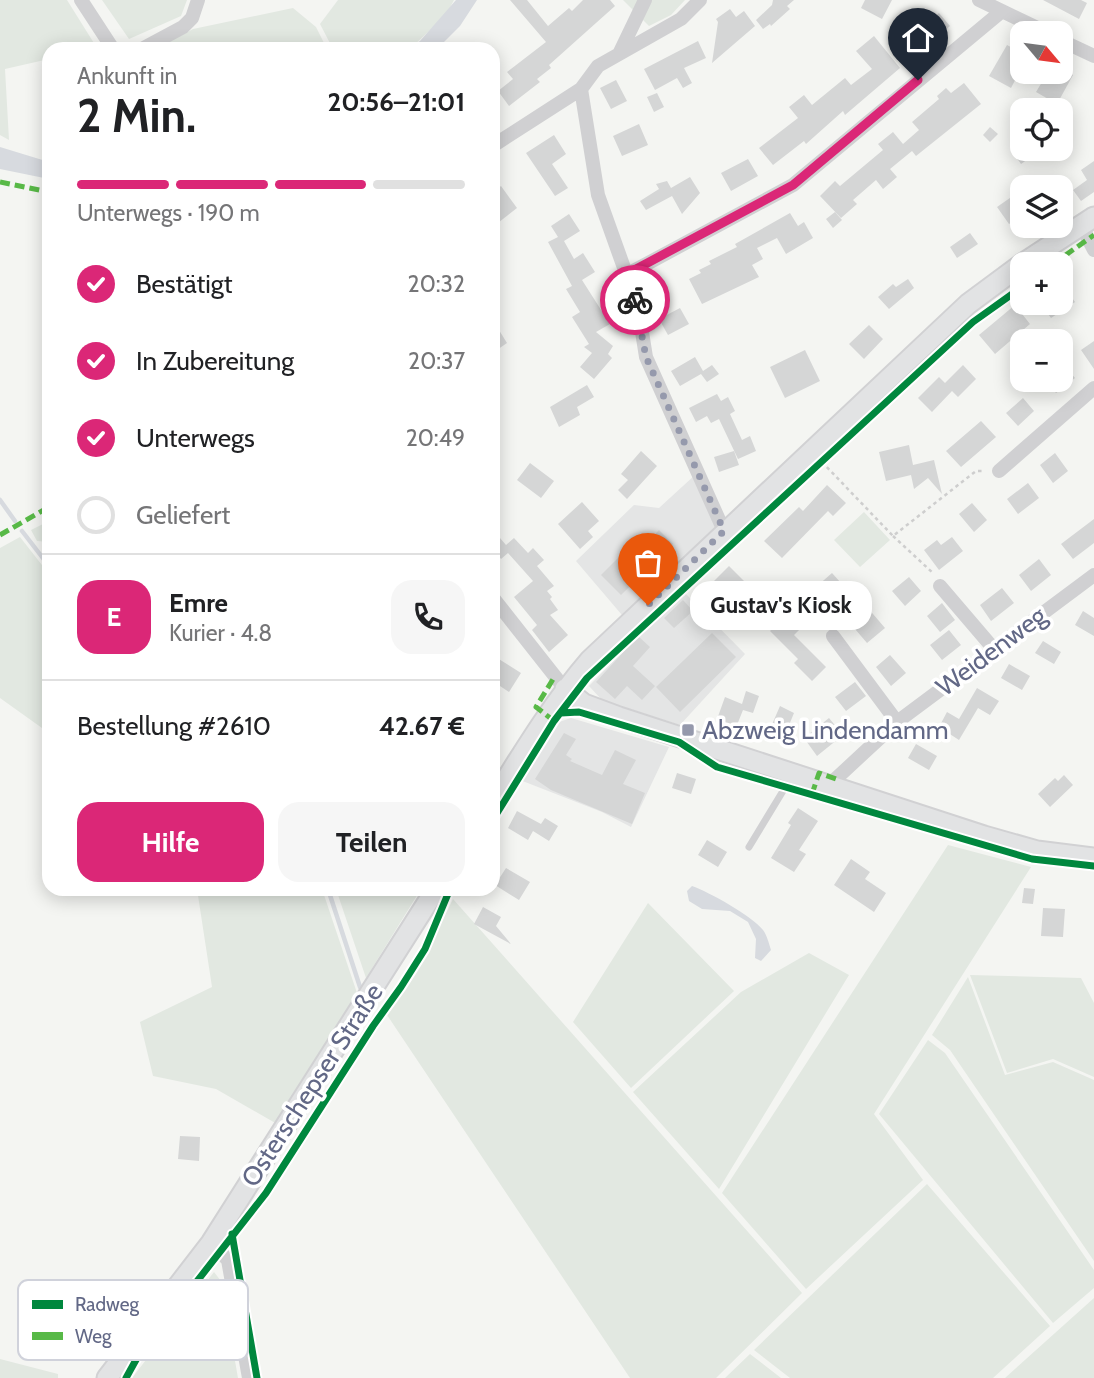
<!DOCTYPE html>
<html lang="de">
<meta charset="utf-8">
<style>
:root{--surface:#fff;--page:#f6f6f6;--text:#202124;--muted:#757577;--line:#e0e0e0;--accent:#db2777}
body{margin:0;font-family:Cabin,sans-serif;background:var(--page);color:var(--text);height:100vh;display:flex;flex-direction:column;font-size:26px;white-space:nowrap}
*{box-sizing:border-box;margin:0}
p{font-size:23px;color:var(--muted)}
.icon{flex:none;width:38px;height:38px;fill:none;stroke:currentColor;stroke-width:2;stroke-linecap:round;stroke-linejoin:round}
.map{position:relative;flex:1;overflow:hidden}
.sheet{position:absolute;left:42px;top:42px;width:458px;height:854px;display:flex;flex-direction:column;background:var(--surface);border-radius:21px;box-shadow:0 4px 18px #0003}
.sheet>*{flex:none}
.needle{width:46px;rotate:119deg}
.controls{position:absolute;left:1010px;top:21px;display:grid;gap:14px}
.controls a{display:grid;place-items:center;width:63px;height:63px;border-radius:14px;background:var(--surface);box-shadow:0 4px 18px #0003;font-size:35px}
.pin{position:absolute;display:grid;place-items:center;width:60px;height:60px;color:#fff;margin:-72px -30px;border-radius:50% 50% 50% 0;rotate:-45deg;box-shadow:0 0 7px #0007}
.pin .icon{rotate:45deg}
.courier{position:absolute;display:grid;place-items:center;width:70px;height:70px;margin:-35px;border:5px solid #db2777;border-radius:50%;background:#fff;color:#222;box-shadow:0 2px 9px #0007}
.bubble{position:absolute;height:49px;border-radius:21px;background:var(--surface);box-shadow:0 4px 18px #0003;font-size:23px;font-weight:700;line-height:49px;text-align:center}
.overview em{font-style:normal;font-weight:700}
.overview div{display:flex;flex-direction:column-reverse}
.overview{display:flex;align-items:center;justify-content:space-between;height:119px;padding:0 35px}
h1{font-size:46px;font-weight:700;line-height:52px}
.bar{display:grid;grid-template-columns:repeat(4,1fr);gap:10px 7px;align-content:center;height:84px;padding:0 35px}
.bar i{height:9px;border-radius:5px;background:var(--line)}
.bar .active{background:var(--accent)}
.bar p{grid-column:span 4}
.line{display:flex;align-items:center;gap:18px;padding:0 35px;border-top:2px solid var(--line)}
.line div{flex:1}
.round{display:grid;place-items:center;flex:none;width:74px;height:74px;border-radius:21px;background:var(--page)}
ol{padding:0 35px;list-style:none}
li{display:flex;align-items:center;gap:21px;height:77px}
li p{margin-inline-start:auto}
li .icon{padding:7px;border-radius:50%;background:var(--accent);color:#fff;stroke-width:4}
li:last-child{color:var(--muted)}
li i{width:38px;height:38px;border:4px solid var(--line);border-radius:50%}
.cta{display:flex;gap:14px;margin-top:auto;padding:14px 35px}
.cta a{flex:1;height:80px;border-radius:21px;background:var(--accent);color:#fff;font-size:28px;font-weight:700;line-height:80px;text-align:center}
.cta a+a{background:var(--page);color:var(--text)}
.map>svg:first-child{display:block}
.built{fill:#e4e5e5}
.green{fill:#e2e8e1}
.water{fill:#d7dadf}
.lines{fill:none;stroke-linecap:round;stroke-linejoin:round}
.stream{stroke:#d7dadf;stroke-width:4.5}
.building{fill:#d5d6d6}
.secondary-casing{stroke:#d1d1d3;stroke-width:23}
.path{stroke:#cecece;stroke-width:2.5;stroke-dasharray:3.5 3.5;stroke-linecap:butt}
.lane{stroke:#d0d0d2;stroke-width:7}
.street{stroke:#d0d0d2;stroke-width:14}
.secondary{stroke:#e2e3e4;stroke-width:19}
.quiet{stroke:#58b947;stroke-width:5;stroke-dasharray:10 5;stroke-linecap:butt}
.cycleway-casing{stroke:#fff;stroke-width:11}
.cycleway{stroke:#00873e;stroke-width:7}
.done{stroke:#9599ac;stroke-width:7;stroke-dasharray:0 12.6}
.route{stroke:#db2777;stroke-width:9}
.poi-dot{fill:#9599ac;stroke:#fff;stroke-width:2.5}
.labels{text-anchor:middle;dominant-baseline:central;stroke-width:7;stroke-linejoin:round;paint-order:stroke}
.street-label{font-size:26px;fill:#626886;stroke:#fff}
.poi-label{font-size:26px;fill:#626886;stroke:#fff;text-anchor:start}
.key{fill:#fff;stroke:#d0d2db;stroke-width:2}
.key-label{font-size:19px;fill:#626886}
</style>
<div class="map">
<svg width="1094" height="1378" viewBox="0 0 1094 1378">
<rect width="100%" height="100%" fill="#f4f5f2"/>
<path class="built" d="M 695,475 L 717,526 L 622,615 L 576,561 L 634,505 L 659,508 Z
M 685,593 L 745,654 L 680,725 L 602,700 L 589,686 L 639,635 Z
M 571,718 L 669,747 L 631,827 L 602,812 L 520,780 L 556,723 Z"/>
<path class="green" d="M 0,0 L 67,0 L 97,48 L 49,49 L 49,59 L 5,69 L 9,140 L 0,135 Z
M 102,0 L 187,0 L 181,16 L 129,39 Z
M 338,0 L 454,0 L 446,15 L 410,49 L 333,49 L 320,24 Z
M 623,0 L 685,0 L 671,15 L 649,26 Z
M 293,8 L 316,27 L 327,49 L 156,49 L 193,29 Z
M 864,512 L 890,540 L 860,567 L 834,540 Z
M 49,521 L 49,542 L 37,541 L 31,530 Z
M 20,537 L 49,574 L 49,733 L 0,698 L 0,548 Z
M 948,845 L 1031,867 L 874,1114 L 923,1180 L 806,1289 L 722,1193 Z
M 197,889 L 322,889 L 357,993 L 277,1124 L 216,1089 L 153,1076 L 140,1022 L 212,987 Z
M 336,889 L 421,889 L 366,978 Z
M 453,899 L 802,1293 L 716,1378 L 630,1378 L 387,1015 L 428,950 Z
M 648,903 L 734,991 L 631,1088 L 573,1022 Z
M 809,953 L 849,975 L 719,1189 L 633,1092 L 741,992 Z
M 970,975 L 1081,978 L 1094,1003 L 1094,1077 L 1053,1059 L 1007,1073 Z
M 968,977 L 1005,1075 L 1053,1062 L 1094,1080 L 1094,1261 L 950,1050 L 932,1035 Z
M 928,1040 L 945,1053 L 1094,1270 L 1094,1288 L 1053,1323 L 879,1114 Z
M 927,1184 L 1050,1326 L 993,1378 L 790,1378 L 754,1350 Z
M 214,1272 L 221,1281 L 238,1378 L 132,1378 Z
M 1094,1298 L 1094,1378 L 1005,1378 Z
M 750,1354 L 781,1378 L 725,1378 Z
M 0,1359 L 58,1374 L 58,1378 L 0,1378 Z"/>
<path class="water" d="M 456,0 L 477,0 L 460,26 L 437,49 L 408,49 L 420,41 Z
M 0,147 L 49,162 L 49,179 L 0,169 Z
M 692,886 C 709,892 752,916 763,930 C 767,935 769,944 771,950 L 761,961 L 755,958 L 756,939 L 748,922 L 730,911 L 702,909 L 689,901 L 687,891 Z"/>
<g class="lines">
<path class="stream" d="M 0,500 L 15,521
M 22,531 L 49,566
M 328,889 L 360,987"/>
</g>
<path class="building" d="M 510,0 L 527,0 L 548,26 L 569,8 L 572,11 L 583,0 L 610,0 L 615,6 L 549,65 L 551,68 L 537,79 L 540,82 L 509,106 L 498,91 L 513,79 L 507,72 L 546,42 Z
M 773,0 L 794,0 L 787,6 L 790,9 L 771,26 L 770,24 L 763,29 L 756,20 L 772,5 Z
M 865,0 L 892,0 L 882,19 L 861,8 Z
M 1043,0 L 1081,0 L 1087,3 L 1079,19 Z
M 730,9 L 736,17 L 744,11 L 755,26 L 712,63 L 718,22 L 716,19 Z
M 939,13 L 950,26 L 928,45 L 917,31 Z
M 874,36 L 900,68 L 845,115 L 843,111 L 806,144 L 804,141 L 773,165 L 759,148 L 798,118 L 789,107 L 804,95 L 812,105 L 845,78 L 851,85 L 872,69 L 856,51 Z
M 698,41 L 706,58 L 684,68 L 692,83 L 683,88 L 677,78 L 655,90 L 644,69 Z
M 1007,45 L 1022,53 L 1022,67 L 1011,88 L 989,76 Z
M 1060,68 L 1073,75 L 1057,104 L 1036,92 L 1048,72 L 1060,72 Z
M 616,80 L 627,101 L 611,109 L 600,88 Z
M 964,83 L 981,104 L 916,156 L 912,151 L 890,169 L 897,177 L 883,189 L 876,180 L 853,200 L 857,204 L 841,218 L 820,196 L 835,181 L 840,186 L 883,150 L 878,144 L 893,132 L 903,144 L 919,130 L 912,122 L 939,99 L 937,96 L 946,88 L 951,93 Z
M 657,93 L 664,107 L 654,112 L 647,97 Z
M 639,124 L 648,145 L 622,156 L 613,136 Z
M 990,127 L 998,134 L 990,142 L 983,135 Z
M 554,135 L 566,154 L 552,164 L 568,188 L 555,196 L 526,153 Z
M 1022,149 L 1031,157 L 1021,164 L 1014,154 Z
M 748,159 L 758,176 L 731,191 L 721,173 Z
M 1094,161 L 1094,192 L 1081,201 L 1073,190 L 1087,180 L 1081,170 Z
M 690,177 L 700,193 L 682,214 L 672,196 L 646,210 L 640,201 L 659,189 L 656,184 L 667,181 L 671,188 Z
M 501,186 L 517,208 L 494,226 L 494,192 Z
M 1017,193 L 1022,200 L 1022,215 L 1009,224 L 997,207 Z
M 835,212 L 842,220 L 833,228 L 826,219 Z
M 790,213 L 798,226 L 804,222 L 813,238 L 786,254 L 777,238 L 757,248 L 763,259 L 752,265 L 759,277 L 702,304 L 689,279 L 701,273 L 699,270 L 711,264 L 709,261 L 737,247 L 735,244 Z
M 569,214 L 580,231 L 564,241 L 574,259 L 583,253 L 595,272 L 582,280 L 610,324 L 596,332 L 613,346 L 608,354 L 612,358 L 594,379 L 580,367 L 592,353 L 584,347 L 589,344 L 572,317 L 580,312 L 566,289 L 572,286 L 548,242 L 558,237 L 551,226 Z
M 970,233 L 978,244 L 957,258 L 950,247 Z
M 908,279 L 914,288 L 889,309 L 878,297 L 893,284 L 896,287 Z
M 1060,282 L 1075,302 L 1051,318 L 1040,303 L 1060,303 Z
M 1015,305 L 1030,324 L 995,354 L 979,335 Z
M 680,308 L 689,324 L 668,335 L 659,319 Z
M 494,322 L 507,343 L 494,352 Z
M 869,325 L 883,339 L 864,359 L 849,344 Z
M 1094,341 L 1094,369 L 1081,350 Z
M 805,350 L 820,381 L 785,398 L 770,367 Z
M 695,357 L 703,371 L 712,365 L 719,374 L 707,382 L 701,374 L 680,386 L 671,371 Z
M 1060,361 L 1075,378 L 1056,393 L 1045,380 L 1060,380 Z
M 963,365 L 976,379 L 958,397 L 952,391 L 932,412 L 918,398 L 939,377 L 945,383 Z
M 587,385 L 594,397 L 577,407 L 580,415 L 559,427 L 550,407 Z
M 717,394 L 721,401 L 728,397 L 735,411 L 730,414 L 742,440 L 750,436 L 756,451 L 738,459 L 719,419 L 711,423 L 707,416 L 696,422 L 689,408 Z
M 1023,398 L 1034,411 L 1018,426 L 1006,413 Z
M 981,421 L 996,437 L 961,467 L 946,451 Z
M 909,445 L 913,465 L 934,460 L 942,494 L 928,478 L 914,489 L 911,475 L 886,481 L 879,452 Z
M 641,451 L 657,466 L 627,499 L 618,490 L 628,480 L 621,474 Z
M 734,451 L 739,465 L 719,472 L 714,457 Z
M 1055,453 L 1068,471 L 1053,483 L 1040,465 Z
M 530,463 L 554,481 L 541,498 L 517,480 Z
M 1028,483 L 1039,498 L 1018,514 L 1007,499 Z
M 827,485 L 846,503 L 833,516 L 828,511 L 782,558 L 764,541 L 799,507 L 803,511 Z
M 582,502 L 599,521 L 588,531 L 593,537 L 580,549 L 558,524 Z
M 972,503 L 987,520 L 974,532 L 959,514 Z
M 1094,519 L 1094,543 L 1073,559 L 1061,544 Z
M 659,530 L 673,544 L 621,595 L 601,575 L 622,554 L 629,561 Z
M 494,531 L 506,545 L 514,538 L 528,553 L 533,548 L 544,560 L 537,566 L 554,586 L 547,591 L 552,597 L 550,599 L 558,610 L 550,615 L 568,635 L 549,652 L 532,630 L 537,625 L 514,597 L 533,581 L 508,553 L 501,559 L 494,550 Z
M 952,537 L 963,551 L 939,570 L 924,550 L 937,540 L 941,545 Z
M 1039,559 L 1051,575 L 1031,591 L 1019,575 Z
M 729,566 L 746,583 L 713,615 L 696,599 Z
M 832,573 L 849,592 L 825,613 L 808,594 Z
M 909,577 L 921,591 L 905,606 L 892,591 Z
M 1002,588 L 1014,603 L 991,621 L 980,605 Z
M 683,600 L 693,611 L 674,628 L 664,618 Z
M 942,603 L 955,620 L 940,632 L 927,616 Z
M 867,607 L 885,628 L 867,643 L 849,622 Z
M 1083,611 L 1094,618 L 1094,636 L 1075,625 Z
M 786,615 L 800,629 L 794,635 L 826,667 L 812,681 L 794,663 L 798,659 L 770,631 Z
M 949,630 L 961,645 L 942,660 L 930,645 Z
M 712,633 L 736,657 L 680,712 L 656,687 Z
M 638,636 L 650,647 L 633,666 L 655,686 L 642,700 L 627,686 L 615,699 L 596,682 Z
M 1043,641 L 1061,652 L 1054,664 L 1035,653 Z
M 890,655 L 906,673 L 891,686 L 876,667 Z
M 494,656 L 521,673 L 509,692 L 494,682 Z
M 1009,664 L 1030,676 L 1022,690 L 1001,678 Z
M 855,682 L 866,696 L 846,711 L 835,697 Z
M 977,688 L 999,701 L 990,715 L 978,708 L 959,740 L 939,727 L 947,712 L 959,719 Z
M 746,691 L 759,696 L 753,713 L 743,710 L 735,730 L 716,722 L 725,697 L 742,704 Z
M 780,706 L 794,713 L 785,735 L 770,729 Z
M 829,718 L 843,735 L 817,756 L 804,738 Z
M 564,733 L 576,739 L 566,755 L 572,759 L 570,761 L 602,775 L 615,750 L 636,760 L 623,784 L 645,793 L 632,824 L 551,790 L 535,779 Z
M 916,744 L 937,756 L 929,770 L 908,758 Z
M 677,773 L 696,779 L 691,794 L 672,788 Z
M 1064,775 L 1073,785 L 1050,807 L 1038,794 L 1055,778 L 1058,781 Z
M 798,808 L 818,821 L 799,850 L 806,854 L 794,872 L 771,858 L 791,825 L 788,823 Z
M 517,811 L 541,824 L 545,818 L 558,826 L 549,841 L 533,831 L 528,840 L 508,828 Z
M 707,840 L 727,852 L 718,867 L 698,855 Z
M 851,859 L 870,872 L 865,879 L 886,893 L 874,912 L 834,885 Z
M 506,868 L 530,882 L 519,900 L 495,885 Z
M 1024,888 L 1035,889 L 1033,904 L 1022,903 Z
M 483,907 L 501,917 L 496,926 L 511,944 L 474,924 Z
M 1043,908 L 1065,909 L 1063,937 L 1041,936 Z
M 180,1136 L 200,1137 L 199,1161 L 178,1159 Z"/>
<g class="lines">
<defs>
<path id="secondary" d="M 1022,264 L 1094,217
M 565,689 L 584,704 L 619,717 L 984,836 L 1037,851 L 1094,858
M 494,799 C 524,751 553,703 590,660 L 968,304 L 1022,264
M 107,1378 L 211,1243 L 436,889"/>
</defs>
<use href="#secondary" class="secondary-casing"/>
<path class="path" d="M 822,462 L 893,536 L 976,471 L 985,471
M 893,536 L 934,574"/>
<path class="lane" d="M 749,847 L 786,786 L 790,774"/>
<path class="street" d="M 81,0 L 113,49
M 700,0 L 681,19 L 598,66 L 581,89 L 598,195 L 638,307 L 646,357 L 724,531
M 979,0 L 1048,33
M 1060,40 L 1094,56
M 142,49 L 183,27 L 192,18 L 198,0
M 620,52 L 645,0
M 494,145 L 581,89
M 1081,225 L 1094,250
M 626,275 L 793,185 L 1002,11
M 999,471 L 1094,388
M 940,586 L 993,648
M 494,599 L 565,689
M 833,636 L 897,722
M 828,786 L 897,722 L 1094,575
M 211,1243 L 228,1260 L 249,1378"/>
<use href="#secondary" class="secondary"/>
<path class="quiet" d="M 0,182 L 49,192
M 1053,264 L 1094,235
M 0,535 L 49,507
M 554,721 L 536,707 L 555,676
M 812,794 L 819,773 L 836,779"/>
<defs>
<path id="cycleway" d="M 561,713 L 579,712 L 679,742 L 717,767 L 1032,859 L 1094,866
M 494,818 L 554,721 L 587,678 L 973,322 L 1022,287
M 232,1234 L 257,1378
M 126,1378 L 137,1358 L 266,1193 L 373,1026 L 401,987 L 425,949 L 450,889"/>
</defs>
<use href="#cycleway" class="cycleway-casing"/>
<use href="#cycleway" class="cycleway"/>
</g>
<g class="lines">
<path class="done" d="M 635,300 L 646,357 L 724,531 L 648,605"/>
<path class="route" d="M 635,300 L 625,275 L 793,185 L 918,80"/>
</g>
<rect class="poi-dot" x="681" y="723" width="14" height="14" rx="3.5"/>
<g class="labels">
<g class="street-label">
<text transform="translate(991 651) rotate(-37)">Weidenweg</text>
<text transform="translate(312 1085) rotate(-57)">Osterschepser Straße</text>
</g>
<g class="poi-label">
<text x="702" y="730">Abzweig Lindendamm</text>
</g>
</g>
<rect x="18" y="1280" width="230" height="80" rx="10" class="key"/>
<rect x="32" y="1300" width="31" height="9" fill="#00873e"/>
<rect x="32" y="1332" width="31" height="8" fill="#58b947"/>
<g class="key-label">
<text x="75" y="1311">Radweg</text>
<text x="75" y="1343">Weg</text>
</g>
</svg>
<div class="controls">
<a><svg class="needle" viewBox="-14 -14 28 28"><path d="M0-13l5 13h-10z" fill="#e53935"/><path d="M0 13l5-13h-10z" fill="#757577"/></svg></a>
<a><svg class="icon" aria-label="locate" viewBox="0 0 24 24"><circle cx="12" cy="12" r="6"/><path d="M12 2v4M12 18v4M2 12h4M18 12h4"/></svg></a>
<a><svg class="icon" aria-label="layers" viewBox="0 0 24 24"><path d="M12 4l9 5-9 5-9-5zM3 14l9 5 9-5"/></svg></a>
<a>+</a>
<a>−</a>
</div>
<div class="pin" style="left:648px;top:605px;background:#ea580c"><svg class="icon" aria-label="bag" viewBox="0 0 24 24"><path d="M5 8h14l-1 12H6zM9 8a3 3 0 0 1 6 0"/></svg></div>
<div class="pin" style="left:918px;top:80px;background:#1f2937"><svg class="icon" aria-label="home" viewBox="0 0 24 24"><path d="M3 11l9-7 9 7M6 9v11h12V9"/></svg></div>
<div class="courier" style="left:635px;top:300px"><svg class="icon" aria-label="bike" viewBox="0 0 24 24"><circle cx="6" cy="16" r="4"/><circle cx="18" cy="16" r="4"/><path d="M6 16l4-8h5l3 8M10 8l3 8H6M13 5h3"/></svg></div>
<div class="bubble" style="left:690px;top:581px;width:182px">Gustav's Kiosk</div>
<section class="sheet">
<div class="overview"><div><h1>2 Min.</h1><p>Ankunft in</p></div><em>20:56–21:01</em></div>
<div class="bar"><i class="active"></i><i class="active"></i><i class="active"></i><i></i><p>Unterwegs · 190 m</p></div>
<ol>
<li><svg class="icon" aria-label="check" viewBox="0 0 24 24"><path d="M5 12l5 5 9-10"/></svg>Bestätigt<p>20:32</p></li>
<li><svg class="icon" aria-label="check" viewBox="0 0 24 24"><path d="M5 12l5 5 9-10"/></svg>In Zubereitung<p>20:37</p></li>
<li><svg class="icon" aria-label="check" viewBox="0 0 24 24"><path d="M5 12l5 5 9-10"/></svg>Unterwegs<p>20:49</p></li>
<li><i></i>Geliefert</li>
</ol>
<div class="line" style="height:126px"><b class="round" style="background:var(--accent);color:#fff">E</b><div><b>Emre</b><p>Kurier · 4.8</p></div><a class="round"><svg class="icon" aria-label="phone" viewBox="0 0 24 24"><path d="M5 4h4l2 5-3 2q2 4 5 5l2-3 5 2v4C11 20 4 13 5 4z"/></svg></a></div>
<div class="line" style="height:91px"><div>Bestellung #2610</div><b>42.67 €</b></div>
<div class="cta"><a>Hilfe</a><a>Teilen</a></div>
</section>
</div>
